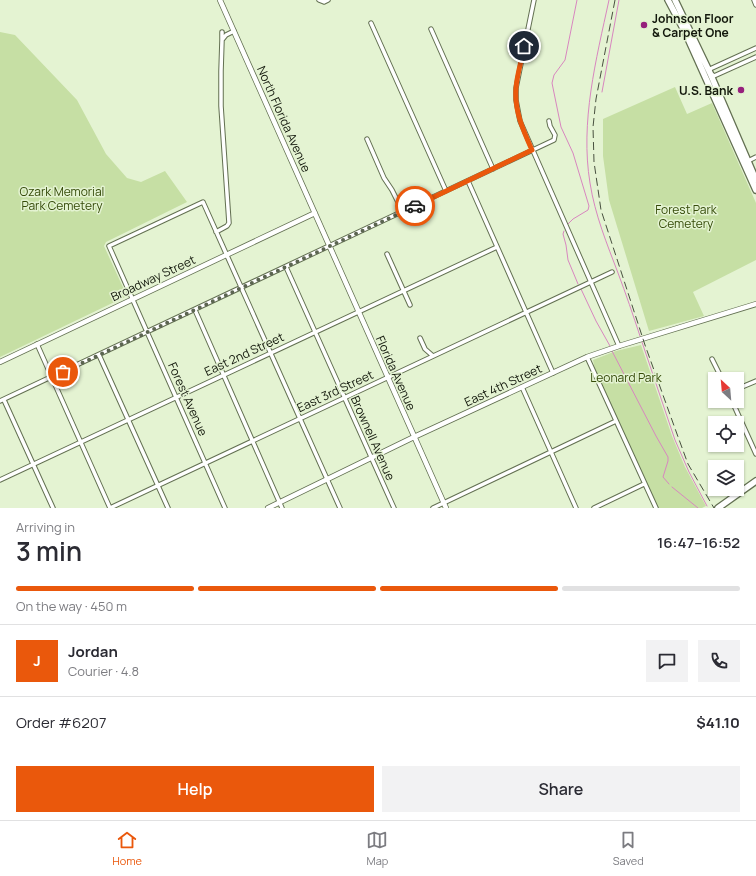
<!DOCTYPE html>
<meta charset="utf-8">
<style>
:root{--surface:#fff;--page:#f2f2f3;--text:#2b2b33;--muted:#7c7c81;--line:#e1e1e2;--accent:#ea580c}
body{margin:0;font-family:Manrope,sans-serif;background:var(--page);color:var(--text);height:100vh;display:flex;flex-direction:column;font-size:15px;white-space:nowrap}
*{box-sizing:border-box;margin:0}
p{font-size:13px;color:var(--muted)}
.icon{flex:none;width:22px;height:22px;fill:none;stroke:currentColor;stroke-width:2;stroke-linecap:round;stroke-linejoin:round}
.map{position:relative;height:508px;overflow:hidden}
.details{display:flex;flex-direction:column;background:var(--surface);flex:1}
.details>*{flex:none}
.needle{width:26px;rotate:334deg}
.tools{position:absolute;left:708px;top:372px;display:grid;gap:8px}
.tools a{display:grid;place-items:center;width:36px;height:36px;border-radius:0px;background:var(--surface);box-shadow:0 1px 3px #0004;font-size:20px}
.pin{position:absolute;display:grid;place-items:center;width:34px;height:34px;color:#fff;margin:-17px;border:2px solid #fff;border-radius:50%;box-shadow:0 1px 4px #0007}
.courier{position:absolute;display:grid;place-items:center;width:40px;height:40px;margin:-20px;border:3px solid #ea580c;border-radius:50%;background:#fff;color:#222;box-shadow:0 1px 5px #0007}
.headline em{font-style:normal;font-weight:600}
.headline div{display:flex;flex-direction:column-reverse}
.headline{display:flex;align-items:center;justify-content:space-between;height:68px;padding:0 16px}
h1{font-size:26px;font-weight:600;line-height:30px}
.bar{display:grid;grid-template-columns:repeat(4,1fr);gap:6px 4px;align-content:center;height:48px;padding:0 16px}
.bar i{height:5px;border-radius:3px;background:var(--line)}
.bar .active{background:var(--accent)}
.bar p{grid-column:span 4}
.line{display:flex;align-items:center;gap:10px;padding:0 16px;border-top:1px solid var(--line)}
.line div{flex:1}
.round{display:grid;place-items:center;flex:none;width:42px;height:42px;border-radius:0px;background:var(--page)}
.button{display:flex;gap:8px;margin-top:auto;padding:8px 16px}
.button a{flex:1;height:46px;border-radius:0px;background:var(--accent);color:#fff;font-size:16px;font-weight:600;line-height:46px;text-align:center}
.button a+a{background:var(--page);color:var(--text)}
.tabs{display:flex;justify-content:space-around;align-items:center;height:56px;border-top:1px solid var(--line);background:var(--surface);font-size:11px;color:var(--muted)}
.tabs a{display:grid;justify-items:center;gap:2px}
.tabs .active{color:var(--accent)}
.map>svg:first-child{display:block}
.green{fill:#c6dfa4}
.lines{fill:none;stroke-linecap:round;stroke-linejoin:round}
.stream{stroke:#d886bf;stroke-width:1}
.minor-casing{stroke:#637052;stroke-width:5.5}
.tertiary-casing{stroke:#637052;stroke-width:6}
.primary-casing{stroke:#637052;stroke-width:8}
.minor{stroke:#fff;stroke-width:3.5}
.tertiary{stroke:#fff;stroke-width:4.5}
.primary{stroke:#fff;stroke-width:5.5}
.rail{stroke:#48503f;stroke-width:1;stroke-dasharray:8 4;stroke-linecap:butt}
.done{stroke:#5c6551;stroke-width:4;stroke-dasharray:0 7.2}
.route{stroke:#ea580c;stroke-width:5}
.poi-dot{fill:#961f7c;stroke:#e4f3d2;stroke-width:1.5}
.labels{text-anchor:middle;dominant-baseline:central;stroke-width:3;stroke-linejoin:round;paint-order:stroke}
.poi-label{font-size:12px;font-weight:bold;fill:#13180c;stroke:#e4f3d2;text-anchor:start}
.street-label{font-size:12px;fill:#13180c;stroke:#e4f3d2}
.park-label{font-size:12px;fill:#354b09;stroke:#e4f3d2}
</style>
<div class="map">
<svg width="756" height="508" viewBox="0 0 756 508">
<rect width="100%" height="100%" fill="#e4f3d2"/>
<path class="green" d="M 0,32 L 15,35 L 77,100 L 106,154 L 127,178 L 141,182 L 165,171 L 187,202 L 106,242 L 104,246 L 127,296 L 0,357 Z
M 675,87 L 687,114 L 712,103 L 756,203 L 756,260 L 693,292 L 704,316 L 649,331 L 609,200 L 603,156 L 603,119 Z
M 641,345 L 672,436 L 685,467 L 706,506 L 702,508 L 658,508 L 595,370 L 593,360 L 616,351 Z"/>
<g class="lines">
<path class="stream" d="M 609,0 C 596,60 580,122 590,183 C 595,215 607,244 618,273 C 626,294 633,315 640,336
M 602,92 L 619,0
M 568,224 L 573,219 L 588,210 L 589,206 L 573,153 L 561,127 L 552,83 L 554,75 L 565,60 L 577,0
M 564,231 L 563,234 L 566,245 L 568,260 L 578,284
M 581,289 L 596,321 L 610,346
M 642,342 L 675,440 L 689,472 L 707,506
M 612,351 L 656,436 L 668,457 L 668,461 L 663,477 L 669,484
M 672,487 L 698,508"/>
<defs>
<path id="minor" d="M 319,0 L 324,2 L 328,0
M 534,0 L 516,88 L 516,100 L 520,121 L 619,346
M 754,0 L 756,5
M 371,23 L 446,191
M 431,29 L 493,169
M 222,40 L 222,32
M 756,48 L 710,69 L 710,73 L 714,76 L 756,57
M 367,139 L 384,178 L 392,190 L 403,212
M 748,161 L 756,157
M 468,181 L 553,373
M 216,232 L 227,226 L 229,223 L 221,106 L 221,71 L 222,40 L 226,35 L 234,31
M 387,254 L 410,305
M 286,267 L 394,508
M 195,310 L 282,508
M 420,338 L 425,349 L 433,356
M 37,344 L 110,508
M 99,355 L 168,508
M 587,357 L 656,508
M 712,359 L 722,379
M 522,387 L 576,508
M 737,389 L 756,381
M 4,400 L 53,508
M 0,401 L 554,140 L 555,135 L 550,126 L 549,121
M 732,401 L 756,454
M 0,480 L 497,247
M 110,508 L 612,272
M 225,508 L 109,246 L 203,202 L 340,508
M 433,508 L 616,421
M 594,508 L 644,484"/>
<path id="tertiary" d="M 220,0 L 446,508
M 0,362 L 315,213
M 268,508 L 414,437 L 587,357 L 619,346 L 756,304"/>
<path id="primary" d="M 668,0 L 686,34 L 756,190
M 675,0 L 710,73 L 756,180
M 718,508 L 756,481"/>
</defs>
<use href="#minor" class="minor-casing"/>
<use href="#tertiary" class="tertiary-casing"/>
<use href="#primary" class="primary-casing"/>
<use href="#minor" class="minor"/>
<use href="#tertiary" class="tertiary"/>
<use href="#primary" class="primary"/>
<path class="rail" d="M 615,0 L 596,99 L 593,127 L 594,162 L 601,210 L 645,345 L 677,434 L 688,464 L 714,508"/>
</g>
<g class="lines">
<path class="done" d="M 63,372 L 415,206"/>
<path class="route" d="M 415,206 L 532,150 C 523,130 514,110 516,88 C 517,74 522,60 524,46"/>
</g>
<g class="poi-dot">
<circle cx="644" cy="25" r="4"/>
<circle cx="741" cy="90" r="4"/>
</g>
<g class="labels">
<g class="poi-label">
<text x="652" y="18">Johnson Floor<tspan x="652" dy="14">&amp; Carpet One</tspan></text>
<text x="733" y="90" text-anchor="end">U.S. Bank</text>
</g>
<g class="street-label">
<text transform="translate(284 119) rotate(66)">North Florida Avenue</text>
<text transform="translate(153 278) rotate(-25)">Broadway Street</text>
<text transform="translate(244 354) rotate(-25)">East 2nd Street</text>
<text transform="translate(396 373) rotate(66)">Florida Avenue</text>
<text transform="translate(503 385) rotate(-25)">East 4th Street</text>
<text transform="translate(335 391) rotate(-25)">East 3rd Street</text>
<text transform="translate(188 399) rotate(66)">Forest Avenue</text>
<text transform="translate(373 438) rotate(66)">Brownell Avenue</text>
</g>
<g class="park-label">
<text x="62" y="191">Ozark Memorial<tspan x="62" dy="14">Park Cemetery</tspan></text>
<text x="686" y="209">Forest Park<tspan x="686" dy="14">Cemetery</tspan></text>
<text x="626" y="377">Leonard Park</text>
</g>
</g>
</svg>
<div class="tools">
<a><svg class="needle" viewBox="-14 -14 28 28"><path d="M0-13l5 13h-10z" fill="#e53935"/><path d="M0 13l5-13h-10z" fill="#7c7c81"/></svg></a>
<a><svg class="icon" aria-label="locate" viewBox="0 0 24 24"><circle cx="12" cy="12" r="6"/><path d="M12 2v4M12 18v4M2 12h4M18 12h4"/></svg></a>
<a><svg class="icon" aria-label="layers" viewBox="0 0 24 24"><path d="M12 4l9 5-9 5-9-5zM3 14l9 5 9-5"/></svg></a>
</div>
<div class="pin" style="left:63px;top:372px;background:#ea580c"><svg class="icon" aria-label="bag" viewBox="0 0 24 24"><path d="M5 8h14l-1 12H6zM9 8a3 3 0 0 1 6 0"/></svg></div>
<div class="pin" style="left:524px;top:46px;background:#1f2937"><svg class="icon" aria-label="home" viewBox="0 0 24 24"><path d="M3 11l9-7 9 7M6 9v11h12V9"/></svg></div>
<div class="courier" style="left:415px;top:206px"><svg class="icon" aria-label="car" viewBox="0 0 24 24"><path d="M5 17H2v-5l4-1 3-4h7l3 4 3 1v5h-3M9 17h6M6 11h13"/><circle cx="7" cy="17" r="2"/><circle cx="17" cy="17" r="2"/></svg></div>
</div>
<section class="details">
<div class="headline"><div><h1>3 min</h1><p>Arriving in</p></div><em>16:47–16:52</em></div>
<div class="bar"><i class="active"></i><i class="active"></i><i class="active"></i><i></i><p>On the way · 450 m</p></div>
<div class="line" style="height:72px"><b class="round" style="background:var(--accent);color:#fff">J</b><div><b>Jordan</b><p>Courier · 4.8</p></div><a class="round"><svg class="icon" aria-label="chat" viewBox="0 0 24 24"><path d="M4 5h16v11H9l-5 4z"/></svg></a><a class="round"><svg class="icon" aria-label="phone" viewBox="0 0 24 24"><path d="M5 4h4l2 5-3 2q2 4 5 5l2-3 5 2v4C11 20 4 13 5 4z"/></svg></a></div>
<div class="line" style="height:52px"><div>Order #6207</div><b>$41.10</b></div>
<div class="button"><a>Help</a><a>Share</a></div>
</section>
<nav class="tabs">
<a class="active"><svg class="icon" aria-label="home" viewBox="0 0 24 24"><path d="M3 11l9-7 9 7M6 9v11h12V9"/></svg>Home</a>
<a><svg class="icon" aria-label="map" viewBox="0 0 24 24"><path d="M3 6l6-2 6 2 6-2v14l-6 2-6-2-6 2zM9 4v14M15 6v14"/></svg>Map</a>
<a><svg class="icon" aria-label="saved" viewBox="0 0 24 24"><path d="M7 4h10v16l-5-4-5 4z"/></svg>Saved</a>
</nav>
